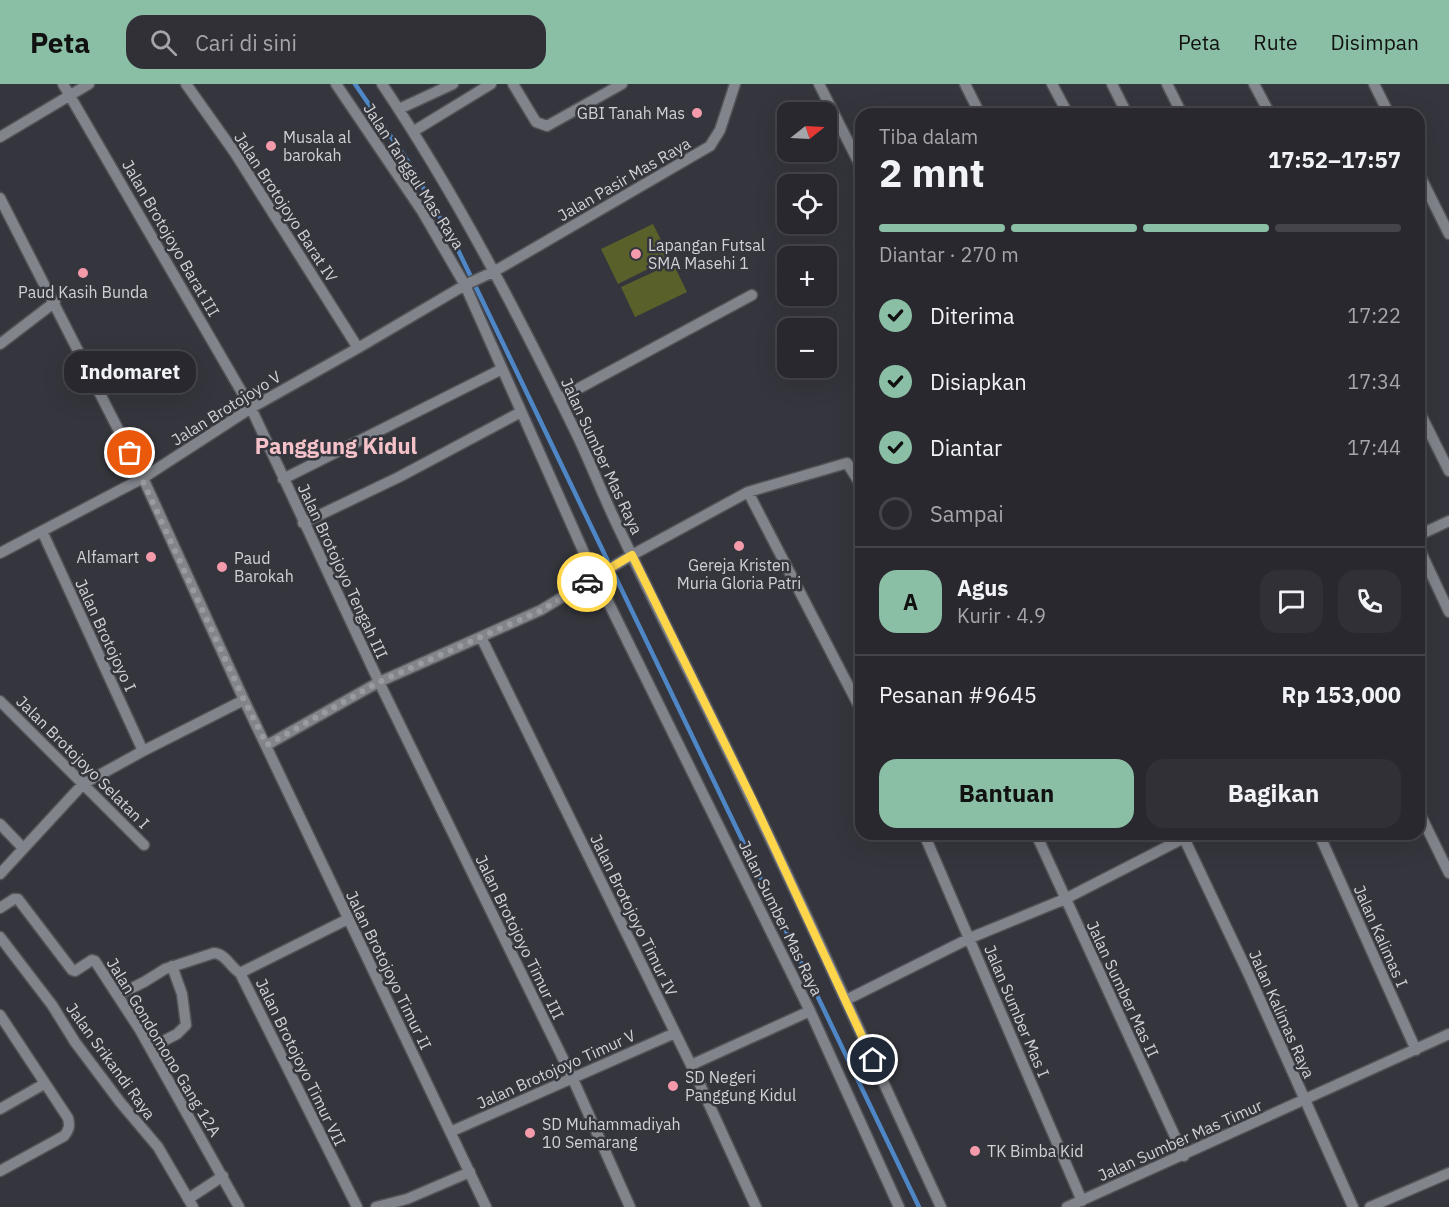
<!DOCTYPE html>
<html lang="id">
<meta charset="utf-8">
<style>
:root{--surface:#28282e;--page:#303036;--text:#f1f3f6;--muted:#a5a6aa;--line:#44444a;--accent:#8abfa5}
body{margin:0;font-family:"IBM Plex Sans",sans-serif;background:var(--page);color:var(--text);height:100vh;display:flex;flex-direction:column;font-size:22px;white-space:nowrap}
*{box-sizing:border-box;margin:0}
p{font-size:20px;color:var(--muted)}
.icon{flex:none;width:33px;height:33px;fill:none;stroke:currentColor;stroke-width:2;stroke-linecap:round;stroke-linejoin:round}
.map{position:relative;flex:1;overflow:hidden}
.panel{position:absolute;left:855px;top:24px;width:570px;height:732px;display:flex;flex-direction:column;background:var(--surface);border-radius:18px;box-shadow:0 6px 24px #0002,0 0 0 2px var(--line)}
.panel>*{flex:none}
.needle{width:39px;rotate:72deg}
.controls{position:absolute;left:777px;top:18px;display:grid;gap:12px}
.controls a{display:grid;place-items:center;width:60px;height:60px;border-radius:12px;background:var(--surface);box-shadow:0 6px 24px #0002,0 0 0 2px var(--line);font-size:30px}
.pin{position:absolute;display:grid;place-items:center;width:51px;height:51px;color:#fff;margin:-26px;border:3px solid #fff;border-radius:50%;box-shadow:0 2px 6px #0007}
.courier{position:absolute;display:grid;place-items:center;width:60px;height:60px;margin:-30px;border:4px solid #ffd54a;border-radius:50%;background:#fff;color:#222;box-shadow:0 2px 8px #0007}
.bubble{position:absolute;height:42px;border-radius:18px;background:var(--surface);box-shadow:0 6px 24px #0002,0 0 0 2px var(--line);font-size:20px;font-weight:800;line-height:42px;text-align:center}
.overview em{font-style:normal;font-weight:800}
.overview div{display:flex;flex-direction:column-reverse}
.overview{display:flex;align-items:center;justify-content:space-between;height:102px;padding:0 24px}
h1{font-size:39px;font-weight:800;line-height:45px}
.bar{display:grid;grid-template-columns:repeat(4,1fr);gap:9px 6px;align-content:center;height:72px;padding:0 24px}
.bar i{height:8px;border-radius:4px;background:var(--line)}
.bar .active{background:var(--accent)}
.bar p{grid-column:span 4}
.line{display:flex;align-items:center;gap:15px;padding:0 24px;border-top:2px solid var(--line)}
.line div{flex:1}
.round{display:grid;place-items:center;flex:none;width:63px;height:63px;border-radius:18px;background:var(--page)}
ol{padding:0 24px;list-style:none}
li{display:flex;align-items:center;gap:18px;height:66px}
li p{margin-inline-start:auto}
li .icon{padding:6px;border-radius:50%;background:var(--accent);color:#111;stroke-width:4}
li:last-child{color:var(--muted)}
li i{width:33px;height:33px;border:3px solid var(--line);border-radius:50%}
.cta{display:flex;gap:12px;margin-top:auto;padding:12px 24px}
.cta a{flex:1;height:69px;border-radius:18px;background:var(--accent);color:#111;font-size:24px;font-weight:800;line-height:69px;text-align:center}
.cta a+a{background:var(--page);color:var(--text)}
header{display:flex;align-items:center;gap:36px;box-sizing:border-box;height:84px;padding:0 30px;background:var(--accent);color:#111}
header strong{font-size:28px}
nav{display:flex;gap:33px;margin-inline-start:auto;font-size:21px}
.search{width:420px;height:54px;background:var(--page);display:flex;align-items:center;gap:15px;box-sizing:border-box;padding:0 21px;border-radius:18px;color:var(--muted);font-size:22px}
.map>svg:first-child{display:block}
.green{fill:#59602a}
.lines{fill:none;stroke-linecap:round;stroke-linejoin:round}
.stream{stroke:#4e86c6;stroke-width:4.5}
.minor-casing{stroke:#525359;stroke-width:13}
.minor{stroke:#82848c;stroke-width:10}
.done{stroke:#9a9ba0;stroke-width:6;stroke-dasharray:0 10.8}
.route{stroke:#ffd54a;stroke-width:8}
.poi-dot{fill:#f39aab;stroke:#35363d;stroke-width:2}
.labels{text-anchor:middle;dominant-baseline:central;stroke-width:5;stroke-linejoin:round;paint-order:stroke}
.poi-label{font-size:16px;fill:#d0d1d5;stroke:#35363d;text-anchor:start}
.street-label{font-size:16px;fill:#d0d1d5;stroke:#35363d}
.district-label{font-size:22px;font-weight:bold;fill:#f5c2ca;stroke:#35363d}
</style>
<header>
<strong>Peta</strong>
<div class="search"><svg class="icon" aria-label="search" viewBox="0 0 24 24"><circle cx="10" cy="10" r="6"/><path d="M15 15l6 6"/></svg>Cari di sini</div>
<nav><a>Peta</a><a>Rute</a><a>Disimpan</a></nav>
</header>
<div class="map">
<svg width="1449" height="1123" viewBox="0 0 1449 1123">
<rect width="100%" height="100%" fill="#35363d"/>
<path class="green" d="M 653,140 L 670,174 L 618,200 L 601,165 Z
M 673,179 L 687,208 L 635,233 L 621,203 Z"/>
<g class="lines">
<path class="stream" d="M 355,0 L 411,82 L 458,166 L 919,1123"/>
<defs>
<path id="minor" d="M 63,0 L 251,324 L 379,598 L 572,993 L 630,1123
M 186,0 L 235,69 L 358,264
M 336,0 L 422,127 L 465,201 L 585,471 L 810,927 L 899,1123
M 382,0 C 457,112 519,232 578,353 C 593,385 606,419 622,451 C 664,540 710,628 752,717 C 817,851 878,988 941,1123
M 513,0 L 536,38 L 547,42 L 622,0
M 819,0 L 861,83
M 965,0 L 980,30
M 1052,0 L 1068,30
M 1112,0 L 1127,30
M 1167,0 L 1182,30
M 1254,0 L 1270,30
M 1374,0 L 1389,30
M 399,25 L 453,0
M 414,47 L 491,0
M 0,53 L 89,0
M 1419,90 L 1449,150
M 0,114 L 143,394 L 244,616 L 486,1123
M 0,260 L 55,218
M 559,315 L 752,211
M 1419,327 L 1449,387
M 283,395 L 502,285
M 748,408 L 861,626
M 303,439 L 399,393 L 521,328
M 42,447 L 143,667
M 1419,451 L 1449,437
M 1419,464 L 1449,528
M 0,469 L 143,394 L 251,324 L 358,264 L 465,201 L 495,187 L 710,62 L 720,46 L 735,0
M 481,553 L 691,981 L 756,1123
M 0,617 L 144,761
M 267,661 L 379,598 L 541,526 L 632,471 L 748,408 L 847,379 L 861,401
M 1419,728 L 1449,789
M 0,740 L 23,764
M 924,750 L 1082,1117
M 1036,750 L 1184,1072
M 1182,750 L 1249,891 L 1353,1123
M 1319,750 L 1416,966
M 0,790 L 83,700 L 143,667 L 244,616
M 0,824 L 14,815 L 18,815 L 72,886 L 75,887 L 92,876 L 95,877 L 140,946 L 239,1123
M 348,835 L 240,889 L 357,1123
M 0,853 L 52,921 L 75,958 L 120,1018 L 158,1063 L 193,1123
M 118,911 L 144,898 L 165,885 L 214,869 C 226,870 230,883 240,889
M 846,916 L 970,854 L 1065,815 L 1184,754
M 0,931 L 68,1034 C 70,1042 69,1046 64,1052 L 0,1087
M 150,964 L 177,950 L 186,941 L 182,910 L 172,882
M 691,981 L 810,927
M 0,1025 L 44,1000
M 450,1048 L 675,949
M 188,1115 L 223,1092
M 376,1123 L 407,1115 L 470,1088
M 1067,1123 L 1449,950
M 1370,1123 L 1449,1089"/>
</defs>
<use href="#minor" class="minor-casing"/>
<use href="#minor" class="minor"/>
</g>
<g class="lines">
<path class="done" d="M 130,369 L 244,616 L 267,661 L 379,598 L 542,526 L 587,498"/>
<path class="route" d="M 587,498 L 632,471 L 752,715 L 873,976"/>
</g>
<g class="poi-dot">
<circle cx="697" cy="29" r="6"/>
<circle cx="271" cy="62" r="6"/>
<circle cx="636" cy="170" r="6"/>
<circle cx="83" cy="189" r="6"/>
<circle cx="739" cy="462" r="6"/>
<circle cx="151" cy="473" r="6"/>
<circle cx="222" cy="483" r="6"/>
<circle cx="673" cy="1002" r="6"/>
<circle cx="530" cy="1049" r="6"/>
<circle cx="975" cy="1067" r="6"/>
</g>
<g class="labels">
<g class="poi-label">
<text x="685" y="29" text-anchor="end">GBI Tanah Mas</text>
<text x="283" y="53">Musala al<tspan x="283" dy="18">barokah</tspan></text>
<text x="648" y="161">Lapangan Futsal<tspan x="648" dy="18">SMA Masehi 1</tspan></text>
<text x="83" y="208" text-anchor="middle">Paud Kasih Bunda</text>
<text x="139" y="473" text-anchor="end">Alfamart</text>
<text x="234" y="474">Paud<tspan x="234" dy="18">Barokah</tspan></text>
<text x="739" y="481" text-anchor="middle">Gereja Kristen<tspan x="739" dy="18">Muria Gloria Patri</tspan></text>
<text x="685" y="993">SD Negeri<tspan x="685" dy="18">Panggung Kidul</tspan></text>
<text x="542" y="1040">SD Muhammadiyah<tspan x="542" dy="18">10 Semarang</tspan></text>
<text x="987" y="1067">TK Bimba Kid</text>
</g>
<g class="street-label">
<text transform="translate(414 92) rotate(57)">Jalan Tanggul Mas Raya</text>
<text transform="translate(624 95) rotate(-30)">Jalan Pasir Mas Raya</text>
<text transform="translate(286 123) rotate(57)">Jalan Brotojoyo Barat IV</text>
<text transform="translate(171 154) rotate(60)">Jalan Brotojoyo Barat III</text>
<text transform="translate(226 324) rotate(-32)">Jalan Brotojoyo V</text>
<text transform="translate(602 372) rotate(65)">Jalan Sumber Mas Raya</text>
<text transform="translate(343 487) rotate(65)">Jalan Brotojoyo Tengah III</text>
<text transform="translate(106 551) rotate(65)">Jalan Brotojoyo I</text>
<text transform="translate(83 678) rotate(45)">Jalan Brotojoyo Selatan I</text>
<text transform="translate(634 831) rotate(64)">Jalan Brotojoyo Timur IV</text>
<text transform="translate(781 834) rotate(64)">Jalan Sumber Mas Raya</text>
<text transform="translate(1381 852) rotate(66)">Jalan Kalimas I</text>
<text transform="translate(520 853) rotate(64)">Jalan Brotojoyo Timur III</text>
<text transform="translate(389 886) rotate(64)">Jalan Brotojoyo Timur II</text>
<text transform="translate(1123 905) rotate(65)">Jalan Sumber Mas II</text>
<text transform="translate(1017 927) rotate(67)">Jalan Sumber Mas I</text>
<text transform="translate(1282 930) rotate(66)">Jalan Kalimas Raya</text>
<text transform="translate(164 963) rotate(59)">Jalan Gondomono Gang 12A</text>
<text transform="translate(111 977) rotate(54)">Jalan Srikandi Raya</text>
<text transform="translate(301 978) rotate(64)">Jalan Brotojoyo Timur VII</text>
<text transform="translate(556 985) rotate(-24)">Jalan Brotojoyo Timur V</text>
<text transform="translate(1180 1056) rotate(-24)">Jalan Sumber Mas Timur</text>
</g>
<g class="district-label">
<text x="336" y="361">Panggung Kidul</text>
</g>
</g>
</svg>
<div class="controls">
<a><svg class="needle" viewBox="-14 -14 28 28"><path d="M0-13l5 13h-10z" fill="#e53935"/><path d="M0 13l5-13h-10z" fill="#a5a6aa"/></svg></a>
<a><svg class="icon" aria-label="locate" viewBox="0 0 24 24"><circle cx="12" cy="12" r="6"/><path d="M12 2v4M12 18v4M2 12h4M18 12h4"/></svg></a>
<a>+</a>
<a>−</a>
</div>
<div class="pin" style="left:130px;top:369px;background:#ea580c"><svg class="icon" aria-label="bag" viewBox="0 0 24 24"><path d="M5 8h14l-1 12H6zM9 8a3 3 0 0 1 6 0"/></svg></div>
<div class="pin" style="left:873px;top:976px;background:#1f2937"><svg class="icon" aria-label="home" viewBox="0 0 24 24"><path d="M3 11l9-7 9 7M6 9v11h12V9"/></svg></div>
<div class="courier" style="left:587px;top:498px"><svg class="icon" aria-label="car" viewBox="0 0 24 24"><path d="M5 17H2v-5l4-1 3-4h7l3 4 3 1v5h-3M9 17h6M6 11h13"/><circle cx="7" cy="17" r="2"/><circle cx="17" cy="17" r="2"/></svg></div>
<div class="bubble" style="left:64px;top:267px;width:132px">Indomaret</div>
<section class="panel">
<div class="overview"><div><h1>2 mnt</h1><p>Tiba dalam</p></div><em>17:52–17:57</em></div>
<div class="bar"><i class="active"></i><i class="active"></i><i class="active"></i><i></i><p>Diantar · 270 m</p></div>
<ol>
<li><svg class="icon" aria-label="check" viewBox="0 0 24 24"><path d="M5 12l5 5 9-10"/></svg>Diterima<p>17:22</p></li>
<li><svg class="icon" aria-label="check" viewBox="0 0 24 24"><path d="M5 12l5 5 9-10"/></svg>Disiapkan<p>17:34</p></li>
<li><svg class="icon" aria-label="check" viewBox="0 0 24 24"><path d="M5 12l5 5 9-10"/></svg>Diantar<p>17:44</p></li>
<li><i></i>Sampai</li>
</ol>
<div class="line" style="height:108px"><b class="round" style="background:var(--accent);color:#111">A</b><div><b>Agus</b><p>Kurir · 4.9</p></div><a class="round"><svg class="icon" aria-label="chat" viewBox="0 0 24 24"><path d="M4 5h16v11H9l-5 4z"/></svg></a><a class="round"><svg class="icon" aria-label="phone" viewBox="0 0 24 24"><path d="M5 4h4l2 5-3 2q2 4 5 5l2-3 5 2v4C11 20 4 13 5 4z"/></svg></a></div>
<div class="line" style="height:78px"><div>Pesanan #9645</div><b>Rp 153,000</b></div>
<div class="cta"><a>Bantuan</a><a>Bagikan</a></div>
</section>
</div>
